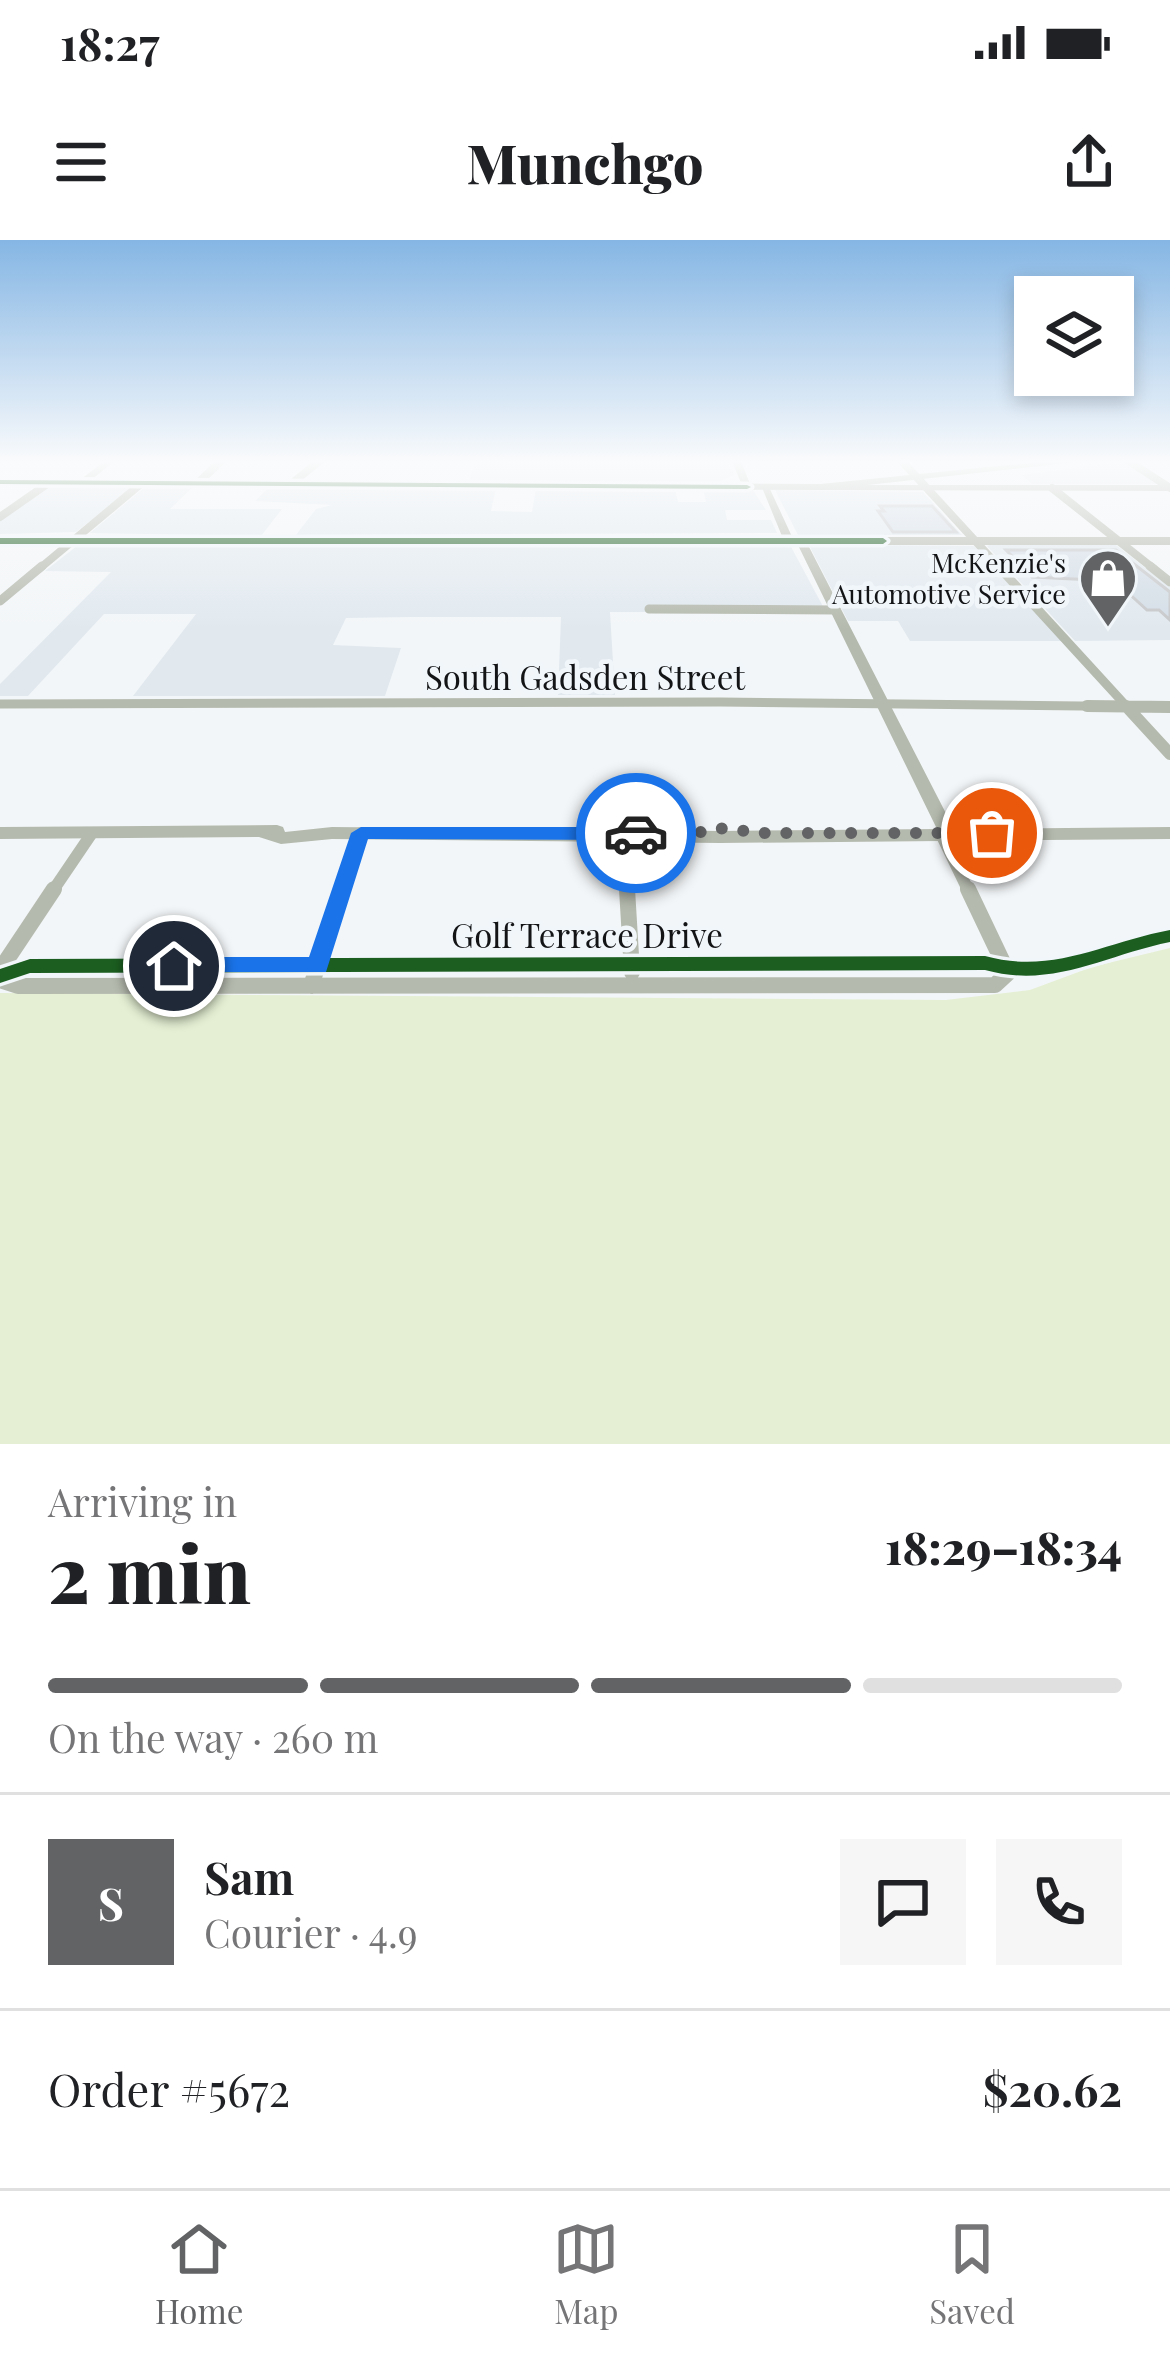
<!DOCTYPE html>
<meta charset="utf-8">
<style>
:root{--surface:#fff;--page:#f6f6f6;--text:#202124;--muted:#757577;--line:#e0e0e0;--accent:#616365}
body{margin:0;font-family:"Playfair Display",serif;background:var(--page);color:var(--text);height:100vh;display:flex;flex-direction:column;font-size:45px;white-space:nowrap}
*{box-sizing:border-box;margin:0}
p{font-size:39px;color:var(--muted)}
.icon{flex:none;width:66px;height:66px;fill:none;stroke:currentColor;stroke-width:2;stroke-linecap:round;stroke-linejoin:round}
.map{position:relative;height:1204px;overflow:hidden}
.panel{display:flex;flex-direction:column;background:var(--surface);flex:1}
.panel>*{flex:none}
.buttons{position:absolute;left:1014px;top:36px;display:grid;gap:24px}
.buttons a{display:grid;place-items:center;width:120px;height:120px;border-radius:0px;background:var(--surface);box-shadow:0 6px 18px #0003;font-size:60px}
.pin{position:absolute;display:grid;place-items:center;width:102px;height:102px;color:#fff;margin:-51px;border:6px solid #fff;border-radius:50%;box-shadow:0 3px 12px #0007}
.courier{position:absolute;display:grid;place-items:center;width:120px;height:120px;margin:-60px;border:9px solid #1a73e8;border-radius:50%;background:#fff;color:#222;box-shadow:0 3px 15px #0007}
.summary em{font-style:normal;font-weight:800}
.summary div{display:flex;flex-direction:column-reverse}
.summary{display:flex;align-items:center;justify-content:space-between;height:204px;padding:0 48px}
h1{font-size:78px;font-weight:800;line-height:90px}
.bar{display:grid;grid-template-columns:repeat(4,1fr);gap:18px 12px;align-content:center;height:144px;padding:0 48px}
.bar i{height:15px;border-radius:9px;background:var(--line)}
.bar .on{background:var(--accent)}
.bar p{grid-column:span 4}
.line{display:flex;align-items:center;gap:30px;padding:0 48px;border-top:3px solid var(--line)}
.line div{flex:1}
.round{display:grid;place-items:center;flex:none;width:126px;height:126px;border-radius:0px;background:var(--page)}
.status{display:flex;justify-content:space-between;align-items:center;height:84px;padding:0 60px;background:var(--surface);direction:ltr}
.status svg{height:33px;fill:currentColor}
header{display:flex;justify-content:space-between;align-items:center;height:156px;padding:0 48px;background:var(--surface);font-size:54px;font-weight:800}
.tabs{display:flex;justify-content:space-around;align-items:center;height:168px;border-top:3px solid var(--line);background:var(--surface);font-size:33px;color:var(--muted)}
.tabs a{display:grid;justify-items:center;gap:6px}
.tabs .on{color:var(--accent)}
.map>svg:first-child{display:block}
.built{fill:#e1e9ef}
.green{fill:#e4efd3}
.building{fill:#d3dde6;stroke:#c5c7c9;stroke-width:3}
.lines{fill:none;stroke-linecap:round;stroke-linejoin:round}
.minor-far3{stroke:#b5baae;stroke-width:8}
.minor-far2{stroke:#b5baae;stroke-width:9}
.minor-far1{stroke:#b5baae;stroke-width:12}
.minor{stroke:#b5baae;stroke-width:16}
.tertiary{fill:#b5baae;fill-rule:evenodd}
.secondary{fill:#b3baac;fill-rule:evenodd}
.primary{fill:#b5baac;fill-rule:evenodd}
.cycleway-casing{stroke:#f1f6fa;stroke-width:7}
.cycleway{fill:#1b5e20;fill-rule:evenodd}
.route{fill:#1a73e8}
.done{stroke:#616365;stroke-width:12;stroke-dasharray:0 21.6}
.labels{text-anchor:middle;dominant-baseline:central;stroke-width:9;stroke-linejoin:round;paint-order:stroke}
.far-poi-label{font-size:27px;fill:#131416;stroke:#f1f6fa;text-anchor:end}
.street-label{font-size:33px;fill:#131416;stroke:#f1f6fa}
</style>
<div class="status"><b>18:27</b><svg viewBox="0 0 49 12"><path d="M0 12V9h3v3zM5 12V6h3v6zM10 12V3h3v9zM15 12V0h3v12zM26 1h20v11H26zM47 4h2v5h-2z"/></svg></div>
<header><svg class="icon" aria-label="menu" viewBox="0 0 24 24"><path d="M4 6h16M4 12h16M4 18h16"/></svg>Munchgo<svg class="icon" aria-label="share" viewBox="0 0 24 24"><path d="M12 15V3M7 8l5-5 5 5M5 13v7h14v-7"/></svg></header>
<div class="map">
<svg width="1170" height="1204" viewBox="0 0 1170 1204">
<rect width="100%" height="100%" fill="#f3f6f8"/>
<path class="built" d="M 476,220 L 729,220 L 734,235 L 716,243 L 469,241 Z
M 1121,222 L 1157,244 L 1032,244 L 1022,235 Z
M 50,245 L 135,246 L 76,292 L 0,294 L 0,280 Z
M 146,246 L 194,246 L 170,269 L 282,269 L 261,296 L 90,293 Z
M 269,247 L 496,248 L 491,271 L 532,272 L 536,248 L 675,249 L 678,262 L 706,262 L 703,249 L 753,250 L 766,270 L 725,270 L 727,280 L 771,280 L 777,293 L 296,295 L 316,269 L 332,265 L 255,261 Z
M 775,250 L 923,252 L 962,295 L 798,295 Z
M 992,304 L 1116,305 L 1170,347 L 1170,400 L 1075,401 L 987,306 Z
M 790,305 L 826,372 L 610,372 L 615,455 L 558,455 L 561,377 L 411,377 L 346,378 L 333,405 L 401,408 L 385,456 L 133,456 L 196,374 L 104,374 L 28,456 L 0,456 L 0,444 L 111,332 L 45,331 L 77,306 Z
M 814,305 L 974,306 L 1062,401 L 910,401 L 898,381 L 848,381 L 810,307 Z"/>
<path class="green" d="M 1170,708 L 1170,1204 L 0,1204 L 0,753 L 946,760 L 1030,750 L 1092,727 Z"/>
<path class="building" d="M 880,266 L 932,266 L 956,292 L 893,292 L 878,271 L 884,271 Z
M 1006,310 L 1116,310 L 1170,352 L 1170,380 L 1159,370 L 1147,370 L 1115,341 L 1032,337 Z"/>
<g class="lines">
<path class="minor-far3" d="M 736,220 L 747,247
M 901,220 L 1001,329
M 1127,220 L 1170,248
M 198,243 L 222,220
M 291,244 L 321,220
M 1052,248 L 1154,329
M 0,277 L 50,242
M 39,329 L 142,243"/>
<path class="minor-far2" d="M 998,326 L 1129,469
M 1150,326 L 1170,342
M 0,361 L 42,326
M 649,369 L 836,370
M 0,464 L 720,462 L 1170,467"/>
<path class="minor-far1" d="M 1087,466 L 1170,467
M 1126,466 L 1170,514
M 624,593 L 627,652
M 941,594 L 969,652
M 52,652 L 92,593
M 342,652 L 361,593"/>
<path class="minor" d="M 627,649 L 632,732
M 968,649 L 1008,733
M 0,730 L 54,649
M 0,736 L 30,726 L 985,723 L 1008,729 L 1054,728 L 1170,696
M 0,740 L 18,746 L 995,745 L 1008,733
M 311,746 L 343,649"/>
<path class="tertiary" d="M 106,220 L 116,220 L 86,244 L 80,244 L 80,240 Z
M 761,245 L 769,247 L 794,301 L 793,303 L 784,301 Z
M 818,245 L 1170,245 L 1170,251 L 821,250 Z
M 801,298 L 806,301 L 954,589 L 1170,587 L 1170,599 L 720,603 L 332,599 L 281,604 L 259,597 L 0,599 L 0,587 L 277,585 L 283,587 L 285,592 L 332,587 L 720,591 L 937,589 L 796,301 Z"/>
<path class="secondary" d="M 1057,220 L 1096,220 L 821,250 L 0,245 L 0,239 L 821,244 Z"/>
<path class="primary" d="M 0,297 L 1170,297 L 1170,305 L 0,305 Z"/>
<defs>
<path id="cycleway" d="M 0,240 L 747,245 L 751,247 L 747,249 L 0,244 Z
M 0,298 L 883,298 L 887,301 L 883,304 L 0,304 Z
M 1170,690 L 1170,702 C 1105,715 1053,749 985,730 L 30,733 L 0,743 L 0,729 L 30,719 L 985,716 C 1053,735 1105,702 1170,690 Z"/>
</defs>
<use href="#cycleway" class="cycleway-casing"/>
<use href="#cycleway" class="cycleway"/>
</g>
<linearGradient id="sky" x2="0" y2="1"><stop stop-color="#85b6e4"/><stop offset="0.57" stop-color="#fafbfc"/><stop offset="1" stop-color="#fafbfc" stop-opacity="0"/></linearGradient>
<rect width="1170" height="389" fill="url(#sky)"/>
<path class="route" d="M 361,587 L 636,587 L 646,593 L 636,600 L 368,599 L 326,732 L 166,732 L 166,720 L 174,717 L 309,717 L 351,593 Z"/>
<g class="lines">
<path class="done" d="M 636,593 L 697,593 L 718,588 L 764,593 L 992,593"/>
</g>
<defs>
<symbol id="shop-pin" viewBox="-11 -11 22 30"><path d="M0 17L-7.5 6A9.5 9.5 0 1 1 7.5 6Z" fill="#616365" stroke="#f1f6fa"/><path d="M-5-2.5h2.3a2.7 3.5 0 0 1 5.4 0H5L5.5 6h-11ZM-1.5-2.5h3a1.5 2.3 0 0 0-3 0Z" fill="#fff"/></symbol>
</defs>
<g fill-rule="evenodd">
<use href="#shop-pin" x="1075" y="305" width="66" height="90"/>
</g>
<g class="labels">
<g class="far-poi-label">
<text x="1066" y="322">McKenzie's<tspan x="1066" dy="31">Automotive Service</tspan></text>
</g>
<g class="street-label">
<text x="585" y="436">South Gadsden Street</text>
<text x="587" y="694">Golf Terrace Drive</text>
</g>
</g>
</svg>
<div class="buttons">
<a><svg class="icon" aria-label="layers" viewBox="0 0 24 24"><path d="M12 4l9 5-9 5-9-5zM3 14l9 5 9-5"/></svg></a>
</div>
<div class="pin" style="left:992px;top:593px;background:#ea580c"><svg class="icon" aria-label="bag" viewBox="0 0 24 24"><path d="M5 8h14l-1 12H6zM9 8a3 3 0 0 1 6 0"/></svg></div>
<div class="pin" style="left:174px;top:726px;background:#1f2937"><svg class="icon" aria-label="home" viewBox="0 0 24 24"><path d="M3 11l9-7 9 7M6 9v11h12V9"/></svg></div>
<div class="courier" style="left:636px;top:593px"><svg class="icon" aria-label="car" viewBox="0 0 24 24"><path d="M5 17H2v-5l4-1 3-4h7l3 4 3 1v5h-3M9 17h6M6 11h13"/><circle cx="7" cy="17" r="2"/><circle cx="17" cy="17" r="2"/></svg></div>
</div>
<section class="panel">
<div class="summary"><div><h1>2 min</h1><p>Arriving in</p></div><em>18:29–18:34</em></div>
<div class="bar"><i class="on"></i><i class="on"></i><i class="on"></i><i></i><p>On the way · 260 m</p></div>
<div class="line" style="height:216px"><b class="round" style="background:var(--accent);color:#fff">S</b><div><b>Sam</b><p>Courier · 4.9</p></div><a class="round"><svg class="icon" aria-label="chat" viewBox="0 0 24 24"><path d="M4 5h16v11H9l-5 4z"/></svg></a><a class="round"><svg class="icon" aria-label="phone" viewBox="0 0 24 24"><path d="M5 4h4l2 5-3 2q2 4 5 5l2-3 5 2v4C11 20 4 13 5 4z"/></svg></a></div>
<div class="line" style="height:156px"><div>Order #5672</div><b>$20.62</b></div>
</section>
<nav class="tabs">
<a class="on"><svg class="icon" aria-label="home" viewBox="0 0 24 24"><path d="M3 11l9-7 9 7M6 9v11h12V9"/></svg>Home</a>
<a><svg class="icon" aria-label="map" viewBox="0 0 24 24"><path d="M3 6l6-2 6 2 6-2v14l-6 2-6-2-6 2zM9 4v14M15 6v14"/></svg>Map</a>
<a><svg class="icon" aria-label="saved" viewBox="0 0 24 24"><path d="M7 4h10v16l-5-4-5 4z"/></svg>Saved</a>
</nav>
